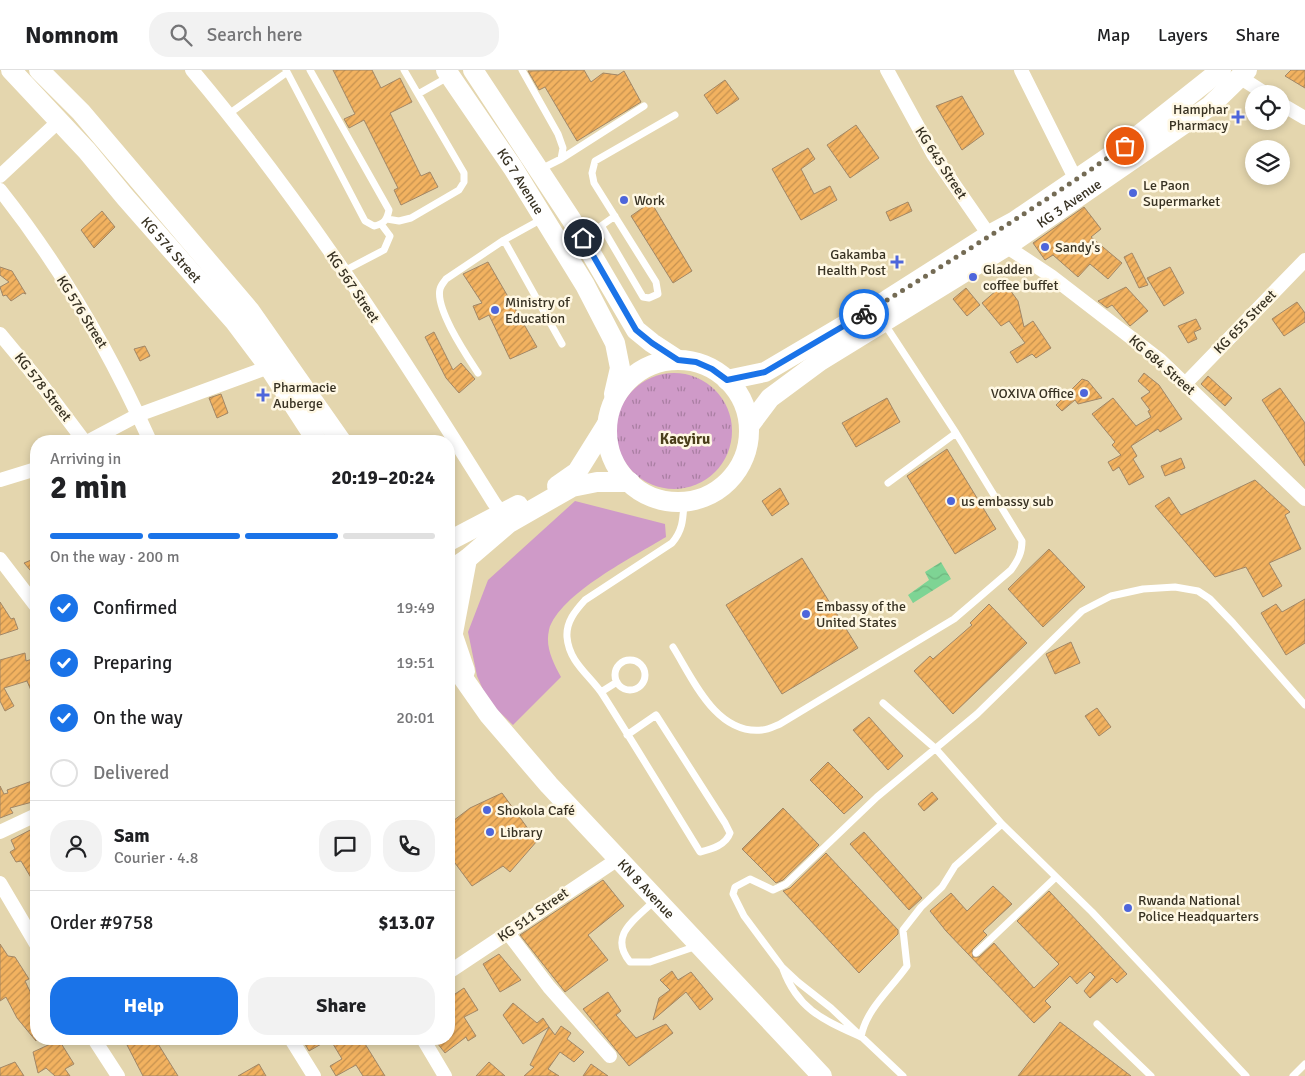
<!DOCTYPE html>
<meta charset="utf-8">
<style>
:root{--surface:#fff;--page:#f2f2f2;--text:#202124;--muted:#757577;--line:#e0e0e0;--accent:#1a73e8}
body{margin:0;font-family:Signika,sans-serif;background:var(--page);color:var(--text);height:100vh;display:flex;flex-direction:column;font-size:19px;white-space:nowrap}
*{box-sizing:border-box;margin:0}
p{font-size:16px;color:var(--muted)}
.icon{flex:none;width:28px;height:28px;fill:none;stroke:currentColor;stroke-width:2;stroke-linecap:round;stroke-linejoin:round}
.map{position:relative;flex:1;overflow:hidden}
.drawer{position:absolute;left:30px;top:365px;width:425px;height:610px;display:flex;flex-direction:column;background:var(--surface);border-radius:20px;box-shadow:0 2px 8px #0003}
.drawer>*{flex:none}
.tools{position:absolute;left:1245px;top:15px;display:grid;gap:10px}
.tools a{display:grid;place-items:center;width:45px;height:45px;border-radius:50%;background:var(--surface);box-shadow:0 2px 8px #0003;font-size:25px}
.pin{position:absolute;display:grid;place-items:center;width:42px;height:42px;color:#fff;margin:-21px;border:2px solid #fff;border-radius:50%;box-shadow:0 1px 5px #0007}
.courier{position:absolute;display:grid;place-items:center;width:50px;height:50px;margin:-25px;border:4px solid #1a73e8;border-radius:50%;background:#fff;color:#222;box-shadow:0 1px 6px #0007}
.overview em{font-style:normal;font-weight:700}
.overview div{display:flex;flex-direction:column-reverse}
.overview{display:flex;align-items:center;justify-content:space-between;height:85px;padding:0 20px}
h1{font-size:32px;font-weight:700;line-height:38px}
.bar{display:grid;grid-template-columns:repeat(4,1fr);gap:8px 5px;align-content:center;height:60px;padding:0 20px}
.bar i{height:6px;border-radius:4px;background:var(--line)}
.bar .on{background:var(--accent)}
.bar p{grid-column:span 4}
.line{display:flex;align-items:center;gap:12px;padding:0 20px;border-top:1px solid var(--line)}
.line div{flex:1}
.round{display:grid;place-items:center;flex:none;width:52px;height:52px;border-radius:20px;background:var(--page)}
ol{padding:0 20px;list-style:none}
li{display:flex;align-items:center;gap:15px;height:55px}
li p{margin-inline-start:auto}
li .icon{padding:5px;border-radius:50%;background:var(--accent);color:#fff;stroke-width:4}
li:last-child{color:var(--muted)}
li i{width:28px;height:28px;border:2px solid var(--line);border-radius:50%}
.action{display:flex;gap:10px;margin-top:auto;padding:10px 20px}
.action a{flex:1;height:58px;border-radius:20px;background:var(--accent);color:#fff;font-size:20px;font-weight:700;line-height:58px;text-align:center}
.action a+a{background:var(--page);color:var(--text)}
header{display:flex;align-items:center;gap:30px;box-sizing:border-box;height:70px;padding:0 25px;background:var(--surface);border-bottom:1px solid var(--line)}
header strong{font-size:24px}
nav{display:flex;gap:28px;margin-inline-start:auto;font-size:18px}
.search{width:350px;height:45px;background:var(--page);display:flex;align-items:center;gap:12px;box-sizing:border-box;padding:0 18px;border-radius:20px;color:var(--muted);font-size:19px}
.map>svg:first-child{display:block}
.grass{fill:#cf9ac8}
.park{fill:url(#park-tufts)}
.water{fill:url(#water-waves)}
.building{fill:url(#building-hatch);stroke:#a18767}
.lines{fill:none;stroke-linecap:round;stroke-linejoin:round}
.lane{stroke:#fff;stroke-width:7}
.street{stroke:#fff;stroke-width:14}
.secondary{stroke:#fff;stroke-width:20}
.done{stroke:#746b54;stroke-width:5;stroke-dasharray:0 9}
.route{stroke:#1a73e8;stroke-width:6}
.poi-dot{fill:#4e66db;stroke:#fff8e4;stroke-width:2}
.labels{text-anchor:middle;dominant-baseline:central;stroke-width:5;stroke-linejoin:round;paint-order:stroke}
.poi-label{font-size:14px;fill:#383223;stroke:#fff8e4;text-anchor:start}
.street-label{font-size:14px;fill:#383223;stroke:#fff8e4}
.neighbourhood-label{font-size:15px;font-weight:bold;fill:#4b3f1b;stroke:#fff8e4}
</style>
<header>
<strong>Nomnom</strong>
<div class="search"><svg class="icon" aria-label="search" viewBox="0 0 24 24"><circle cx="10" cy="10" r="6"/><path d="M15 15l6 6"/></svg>Search here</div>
<nav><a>Map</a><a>Layers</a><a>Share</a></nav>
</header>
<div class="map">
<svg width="1305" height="1006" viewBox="0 0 1305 1006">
<defs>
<pattern id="park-tufts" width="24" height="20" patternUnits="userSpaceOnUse" patternTransform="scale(1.25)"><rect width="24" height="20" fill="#cf9ac8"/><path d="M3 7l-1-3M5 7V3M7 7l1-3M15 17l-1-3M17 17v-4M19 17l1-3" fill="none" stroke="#a97ea2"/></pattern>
<pattern id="water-waves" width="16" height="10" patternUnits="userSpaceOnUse" patternTransform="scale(1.25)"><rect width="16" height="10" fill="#7ed494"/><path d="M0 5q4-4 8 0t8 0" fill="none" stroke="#6eb67f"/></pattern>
<pattern id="building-hatch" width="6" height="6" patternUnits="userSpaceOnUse" patternTransform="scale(1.25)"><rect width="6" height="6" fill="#f2b260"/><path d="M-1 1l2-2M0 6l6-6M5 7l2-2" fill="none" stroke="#c5914f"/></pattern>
</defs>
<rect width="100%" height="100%" fill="#e4d6ae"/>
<path class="grass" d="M 575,431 L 665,454 L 666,467 C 635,486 559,524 549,560 C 545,577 553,592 561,607 L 513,655 L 488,631 L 477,606 L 468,562 L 488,510 Z"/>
<path class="park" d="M616 361a58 58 0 1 1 116 0a58 58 0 1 1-116 0Z"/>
<path class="water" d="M 941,492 L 951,509 L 913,533 L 908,525 L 929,510 L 925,502 Z"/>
<path class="building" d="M 333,0 L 372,0 L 381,18 L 400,8 L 412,32 L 390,43 L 421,106 L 430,102 L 438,117 L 401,135 L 394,120 L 398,118 L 364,50 L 349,58 L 344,49 L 355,44 Z
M 584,0 L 591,12 L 603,3 L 618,5 L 624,1 L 641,32 L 577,71 L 545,17 L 539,20 L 528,1 Z
M 1291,0 L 1305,0 L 1305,18 L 1285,6 Z
M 725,10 L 739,29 L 717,44 L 704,25 Z
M 962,26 L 984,64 L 962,80 L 936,36 Z
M 856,55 L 879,88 L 850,108 L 827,75 Z
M 808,78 L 815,89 L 801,99 L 814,124 L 830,116 L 837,130 L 801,150 L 772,99 Z
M 651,132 L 692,201 L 673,213 L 631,146 Z
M 908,132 L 912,141 L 890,151 L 886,142 Z
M 1084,137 L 1101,159 L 1091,167 L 1122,193 L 1108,209 L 1090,194 L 1078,207 L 1053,185 L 1045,190 L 1033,173 Z
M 102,141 L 115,157 L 94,178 L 81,160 Z
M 1132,183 L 1148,215 L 1139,218 L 1124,187 Z
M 488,192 L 537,277 L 510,289 L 489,245 L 479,250 L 473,236 L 482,233 L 463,204 Z
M 0,197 L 12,201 L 26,224 L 23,223 L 11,231 L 6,225 L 3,226 L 0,217 L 9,212 L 0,205 Z
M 1170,197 L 1184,223 L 1164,236 L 1147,208 Z
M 1005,213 L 1018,231 L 1024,257 L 1033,251 L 1051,278 L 1036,288 L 1032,284 L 1017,293 L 1010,282 L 1025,273 L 1009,251 L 1001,256 L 982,233 Z
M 1126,217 L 1148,241 L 1130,256 L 1112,235 L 1107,238 L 1098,231 Z
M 966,218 L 980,235 L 967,246 L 953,229 Z
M 1297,232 L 1305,243 L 1305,252 L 1284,266 L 1272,249 Z
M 1196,249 L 1201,259 L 1194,262 L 1197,269 L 1188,273 L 1178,256 Z
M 434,262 L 453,300 L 461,293 L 475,309 L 459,323 L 446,308 L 425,267 Z
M 145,276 L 150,286 L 140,291 L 134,279 Z
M 1144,303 L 1159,315 L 1182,349 L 1160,362 L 1158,359 L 1131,376 L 1137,386 L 1133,389 L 1144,407 L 1129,415 L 1119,397 L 1113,401 L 1108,392 L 1121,385 L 1112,375 L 1115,372 L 1092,344 L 1113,328 L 1136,356 L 1151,347 L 1148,341 L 1150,340 L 1141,328 L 1150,322 L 1138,311 Z
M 1208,306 L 1232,328 L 1225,336 L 1201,314 Z
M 1082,309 L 1088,311 L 1102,328 L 1078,334 L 1075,330 L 1062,341 L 1056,335 Z
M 1280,318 L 1305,353 L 1305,396 L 1262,330 Z
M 221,324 L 228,343 L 217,348 L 209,328 Z
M 887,328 L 900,352 L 856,377 L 842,353 Z
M 947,379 L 996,459 L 955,484 L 907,406 Z
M 1181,388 L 1185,398 L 1165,406 L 1161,396 Z
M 1255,410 L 1290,442 L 1285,445 L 1301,479 L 1269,493 L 1282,516 L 1263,527 L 1246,497 L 1215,507 L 1155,436 L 1169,427 L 1181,445 Z
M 780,418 L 789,434 L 772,446 L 762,431 Z
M 1049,479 L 1085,517 L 1043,557 L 1008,519 Z
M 36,488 L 36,507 L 24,493 Z
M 802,488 L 858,578 L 782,624 L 726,535 Z
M 1305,529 L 1305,573 L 1286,585 L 1261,543 L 1276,534 L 1282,542 Z
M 0,532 L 11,549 L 14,548 L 18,559 L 0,565 Z
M 989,534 L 1027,573 L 953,644 L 914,601 L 930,586 L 933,589 L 972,555 L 970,553 Z
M 1071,572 L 1080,593 L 1055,604 L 1046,584 Z
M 25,583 L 26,591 L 36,588 L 36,632 L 27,611 L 4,618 L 14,636 L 5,641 L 0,631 L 0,590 Z
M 1097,638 L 1111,657 L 1099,666 L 1085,646 Z
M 869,647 L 903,686 L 888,700 L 853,660 Z
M 828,692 L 863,727 L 844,744 L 810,710 Z
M 32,711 L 36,731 L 10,738 L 13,743 L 0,748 L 0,716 L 4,724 L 8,723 L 7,720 Z
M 932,722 L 938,729 L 924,741 L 918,734 Z
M 502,723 L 537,771 L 510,802 L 503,796 L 472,816 L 449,785 L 449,754 L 470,738 Z
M 783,738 L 819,775 L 783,810 L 776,813 L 742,779 Z
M 36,757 L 36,816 L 21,791 L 16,792 L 10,782 L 15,779 L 11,770 Z
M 864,762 L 922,828 L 909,840 L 850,774 Z
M 826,783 L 898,860 L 898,864 L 859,903 L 783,821 L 790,818 Z
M 603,810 L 624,836 L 588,865 L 608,890 L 565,922 L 520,865 Z
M 993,816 L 1012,834 L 983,861 L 987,865 L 972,880 L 973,887 L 979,887 L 994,873 L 1034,918 L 1059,894 L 1017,851 L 1049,821 L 1127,904 L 1117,913 L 1112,908 L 1090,928 L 1084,921 L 1095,907 L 1090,902 L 1077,914 L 1070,906 L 1045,931 L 1051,937 L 1034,953 L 946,861 L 930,841 L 951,823 L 967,841 Z
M 0,874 L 8,886 L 15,887 L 29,909 L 25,911 L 36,934 L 36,971 L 17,948 L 6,927 L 0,931 Z
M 499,884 L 521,910 L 500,922 L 483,894 Z
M 672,901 L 678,910 L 691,902 L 713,929 L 700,940 L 686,922 L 653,950 L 659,928 L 670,920 L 660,910 Z
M 464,918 L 478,940 L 464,947 L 476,966 L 468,971 L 466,967 L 445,983 L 434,969 L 449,969 L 449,928 Z
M 608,922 L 621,941 L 616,945 L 636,968 L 666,954 L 673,963 L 629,996 L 583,939 Z
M 513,933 L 537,953 L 543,948 L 549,957 L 523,974 L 503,945 Z
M 1060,952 L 1131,1006 L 1018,1006 Z
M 561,956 L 571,963 L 567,969 L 584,982 L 574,992 L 560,982 L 548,999 L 559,1006 L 524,1006 L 534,997 L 530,995 L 549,957 L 555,965 Z
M 133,969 L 155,969 L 178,1006 L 143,1006 L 126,973 Z
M 302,969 L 362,969 L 385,1006 L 363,1006 L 356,995 L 336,1006 L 330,996 L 342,989 L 330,969 L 309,981 Z
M 59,970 L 74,994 L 65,999 L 70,1006 L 55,1006 L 46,998 L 38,1003 L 33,982 Z
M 15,992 L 24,1006 L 0,1006 L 0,998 Z
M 489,992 L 505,1006 L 476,1006 Z
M 259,994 L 266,1006 L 238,1006 Z
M 591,994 L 608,1006 L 583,1006 Z"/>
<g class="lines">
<path class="lane" d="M 286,0 L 365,151 L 374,156 C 384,154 387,150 389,140 L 310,0
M 522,0 L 558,64 L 563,78 L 561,89 L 541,99
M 418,24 L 448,7
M 230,43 L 286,3
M 561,89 L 644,36
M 387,149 L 399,151 L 411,148 L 459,120 L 464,112 L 464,103 L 404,0
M 602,157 L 643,227 L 649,228 L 658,224 L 656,212 L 594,113 L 592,103 L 595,91 L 675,45
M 584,168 L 615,146
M 504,170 L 562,274
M 344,201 L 384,180 L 390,166 L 381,154
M 478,303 C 467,286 435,239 440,219 C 441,215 444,212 446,209 L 504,170 L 542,149
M 888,413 L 956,363
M 673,577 C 693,609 716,665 762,660 C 768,660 775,656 780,654 L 954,549 L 1011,500 C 1018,490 1022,483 1022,471 L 956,363 L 884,253
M615 605a15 15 0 1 1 30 0a15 15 0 1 1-30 0Z
M 601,622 L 617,612
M 883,633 L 936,679 L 1002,754 L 1092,842 L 1246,1006
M 627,665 L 656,645 L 725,753 L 730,763 C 726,775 712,779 700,782 C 668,730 636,677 603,625 C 591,606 569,593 567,567 C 566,552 575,541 585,530 L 672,473 C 683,460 683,449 684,432
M 654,831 C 635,850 608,865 630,892 L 650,892 L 697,876
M 976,883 L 1056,807
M 783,899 C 798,940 824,950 861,967 C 866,939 891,919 907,896 L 903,860 L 921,837 L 942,817 L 955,796 L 1002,754
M 1097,954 L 1151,1006
M 903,1006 L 831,938 L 798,912 L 782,897 L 744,846 L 733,824 L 735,817 L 750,809 L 773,820 L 786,814 L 877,727 L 977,644 L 1082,541 L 1111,526 L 1143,519 L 1175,517 L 1198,521 L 1210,529 L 1233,553 L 1305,635
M 1293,1006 L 1305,994"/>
<path class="street" d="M 192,0 C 305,134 401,284 494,433 L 507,450
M 887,0 L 933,84 L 989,165 L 1051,206 L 1160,290 L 1305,429
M 1021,0 L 1076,110
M 1241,8 L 1266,24
M 1281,34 L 1305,48
M 0,106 L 60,50
M 0,120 C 61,197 110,282 150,371
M 0,264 L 39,311 L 84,371
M 1186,313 L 1305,190
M 89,371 L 138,345 L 269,297
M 0,410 L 36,399
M 0,489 L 36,536
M 0,762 L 36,745
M 0,813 L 36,874
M 508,863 L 549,917 L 610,986
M 449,902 L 618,789
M 94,969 L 118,1006
M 291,969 L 314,1006
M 423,969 L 445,1006"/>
<g class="secondary">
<path id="s1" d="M 11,0 L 87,81 L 125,127 L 235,252 L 269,297 L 317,371"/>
<path d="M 39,0 L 81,42 L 250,241 L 341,371"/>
<path id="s2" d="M 446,0 L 513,98 L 585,215 L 615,273 L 620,298 L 614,324"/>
<path d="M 473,0 L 571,149 L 636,260 L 652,273 L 678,290"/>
<circle cx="678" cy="361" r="71"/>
<path d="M 727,310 L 765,302 L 887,230 L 989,165 L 1015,151 L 1125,76 L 1221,0"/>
<path id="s3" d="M 749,356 L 770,328 L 820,291 L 1007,176 L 1210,36 L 1247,0"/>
<path d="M 557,416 L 577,402 L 607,354"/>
<path d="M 449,471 L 518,435"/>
<path d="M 449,501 L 467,489 L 509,453 L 572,417 L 597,412 L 630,412"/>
<path d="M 449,554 L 465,601"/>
<path d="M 453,563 L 467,489"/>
<path id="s4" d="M 449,588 L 489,645 L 549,715 L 822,1006"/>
</g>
</g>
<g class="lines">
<path class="done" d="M 864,244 C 953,190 1040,135 1125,76"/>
<path class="route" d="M 583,168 L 636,260 L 652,273 L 678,290 L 696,292 L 712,299 L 727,310 L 765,302 L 864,244"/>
</g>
<g class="poi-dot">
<path d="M1235.5 39.5h5v5h5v5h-5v5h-5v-5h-5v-5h5z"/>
<circle cx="1133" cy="123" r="5"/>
<circle cx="624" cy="130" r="5"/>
<circle cx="1045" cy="177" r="5"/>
<path d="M894.5 184.5h5v5h5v5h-5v5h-5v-5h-5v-5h5z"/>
<circle cx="973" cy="207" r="5"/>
<circle cx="495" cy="240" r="5"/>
<circle cx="1084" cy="323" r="5"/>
<path d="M260.5 317.5h5v5h5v5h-5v5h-5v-5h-5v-5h5z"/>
<circle cx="951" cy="431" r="5"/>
<circle cx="806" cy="544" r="5"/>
<circle cx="487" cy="740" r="5"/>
<circle cx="490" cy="762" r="5"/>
<circle cx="1128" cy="838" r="5"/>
</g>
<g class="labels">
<g class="poi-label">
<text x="1228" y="39" text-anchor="end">Hamphar<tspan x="1228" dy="16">Pharmacy</tspan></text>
<text x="1143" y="115">Le Paon<tspan x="1143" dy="16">Supermarket</tspan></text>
<text x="634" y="130">Work</text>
<text x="1055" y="177">Sandy's</text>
<text x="886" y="184" text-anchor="end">Gakamba<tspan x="886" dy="16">Health Post</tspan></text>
<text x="983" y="199">Gladden<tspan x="983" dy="16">coffee buffet</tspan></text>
<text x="505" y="232">Ministry of<tspan x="505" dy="16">Education</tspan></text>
<text x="273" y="317">Pharmacie<tspan x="273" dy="16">Auberge</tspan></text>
<text x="1074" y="323" text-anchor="end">VOXIVA Office</text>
<text x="961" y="431">us embassy sub</text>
<text x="816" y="536">Embassy of the<tspan x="816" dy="16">United States</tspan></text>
<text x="497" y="740">Shokola Café</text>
<text x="500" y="762">Library</text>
<text x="1138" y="830">Rwanda National<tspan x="1138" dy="16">Police Headquarters</tspan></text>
</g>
<g class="street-label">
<text transform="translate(941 93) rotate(57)">KG 645 Street</text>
<text stroke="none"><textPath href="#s2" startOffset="134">KG 7 Avenue</textPath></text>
<text stroke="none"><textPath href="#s3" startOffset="392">KG 3 Avenue</textPath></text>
<text stroke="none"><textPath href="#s1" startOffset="241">KG 574 Street</textPath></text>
<text transform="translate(353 217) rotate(56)">KG 567 Street</text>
<text transform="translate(82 242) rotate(58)">KG 576 Street</text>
<text transform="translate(1245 252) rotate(-46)">KG 655 Street</text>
<text transform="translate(1162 295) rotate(41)">KG 684 Street</text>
<text transform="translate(43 317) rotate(52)">KG 578 Street</text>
<text stroke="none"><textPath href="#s4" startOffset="304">KN 8 Avenue</textPath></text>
<text transform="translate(533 845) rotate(-35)">KG 511 Street</text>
</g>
<g class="neighbourhood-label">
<text x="685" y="369">Kacyiru</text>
</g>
</g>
</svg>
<div class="tools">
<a><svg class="icon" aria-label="locate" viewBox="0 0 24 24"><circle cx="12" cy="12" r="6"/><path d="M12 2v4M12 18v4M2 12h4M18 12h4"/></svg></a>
<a><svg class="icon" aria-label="layers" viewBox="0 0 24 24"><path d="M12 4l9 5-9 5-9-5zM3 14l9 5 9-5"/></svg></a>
</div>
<div class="pin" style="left:1125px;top:76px;background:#ea580c"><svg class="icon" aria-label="bag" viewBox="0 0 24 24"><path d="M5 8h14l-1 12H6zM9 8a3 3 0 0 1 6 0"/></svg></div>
<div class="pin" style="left:583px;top:168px;background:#1f2937"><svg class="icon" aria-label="home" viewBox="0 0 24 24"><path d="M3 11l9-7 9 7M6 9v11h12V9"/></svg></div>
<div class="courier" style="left:864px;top:244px"><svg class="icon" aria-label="bike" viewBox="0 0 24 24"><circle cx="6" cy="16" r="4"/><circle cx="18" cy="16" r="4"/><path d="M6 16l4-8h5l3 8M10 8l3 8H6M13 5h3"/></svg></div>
<section class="drawer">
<div class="overview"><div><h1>2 min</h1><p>Arriving in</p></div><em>20:19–20:24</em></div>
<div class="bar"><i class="on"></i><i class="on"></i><i class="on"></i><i></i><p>On the way · 200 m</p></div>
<ol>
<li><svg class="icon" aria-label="check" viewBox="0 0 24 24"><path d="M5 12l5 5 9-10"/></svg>Confirmed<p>19:49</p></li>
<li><svg class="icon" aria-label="check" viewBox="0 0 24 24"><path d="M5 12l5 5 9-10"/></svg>Preparing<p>19:51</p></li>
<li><svg class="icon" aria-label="check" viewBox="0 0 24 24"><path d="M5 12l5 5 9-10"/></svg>On the way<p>20:01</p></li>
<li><i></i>Delivered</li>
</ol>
<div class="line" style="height:90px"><a class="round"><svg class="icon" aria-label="person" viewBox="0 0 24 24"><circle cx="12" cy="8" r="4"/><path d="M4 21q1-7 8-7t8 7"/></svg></a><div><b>Sam</b><p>Courier · 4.8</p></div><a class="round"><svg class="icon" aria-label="chat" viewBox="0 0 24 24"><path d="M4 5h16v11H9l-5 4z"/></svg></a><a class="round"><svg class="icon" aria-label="phone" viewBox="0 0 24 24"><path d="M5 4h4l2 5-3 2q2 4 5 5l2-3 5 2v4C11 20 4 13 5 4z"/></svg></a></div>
<div class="line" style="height:65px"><div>Order #9758</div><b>$13.07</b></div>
<div class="action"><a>Help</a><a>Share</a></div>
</section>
</div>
